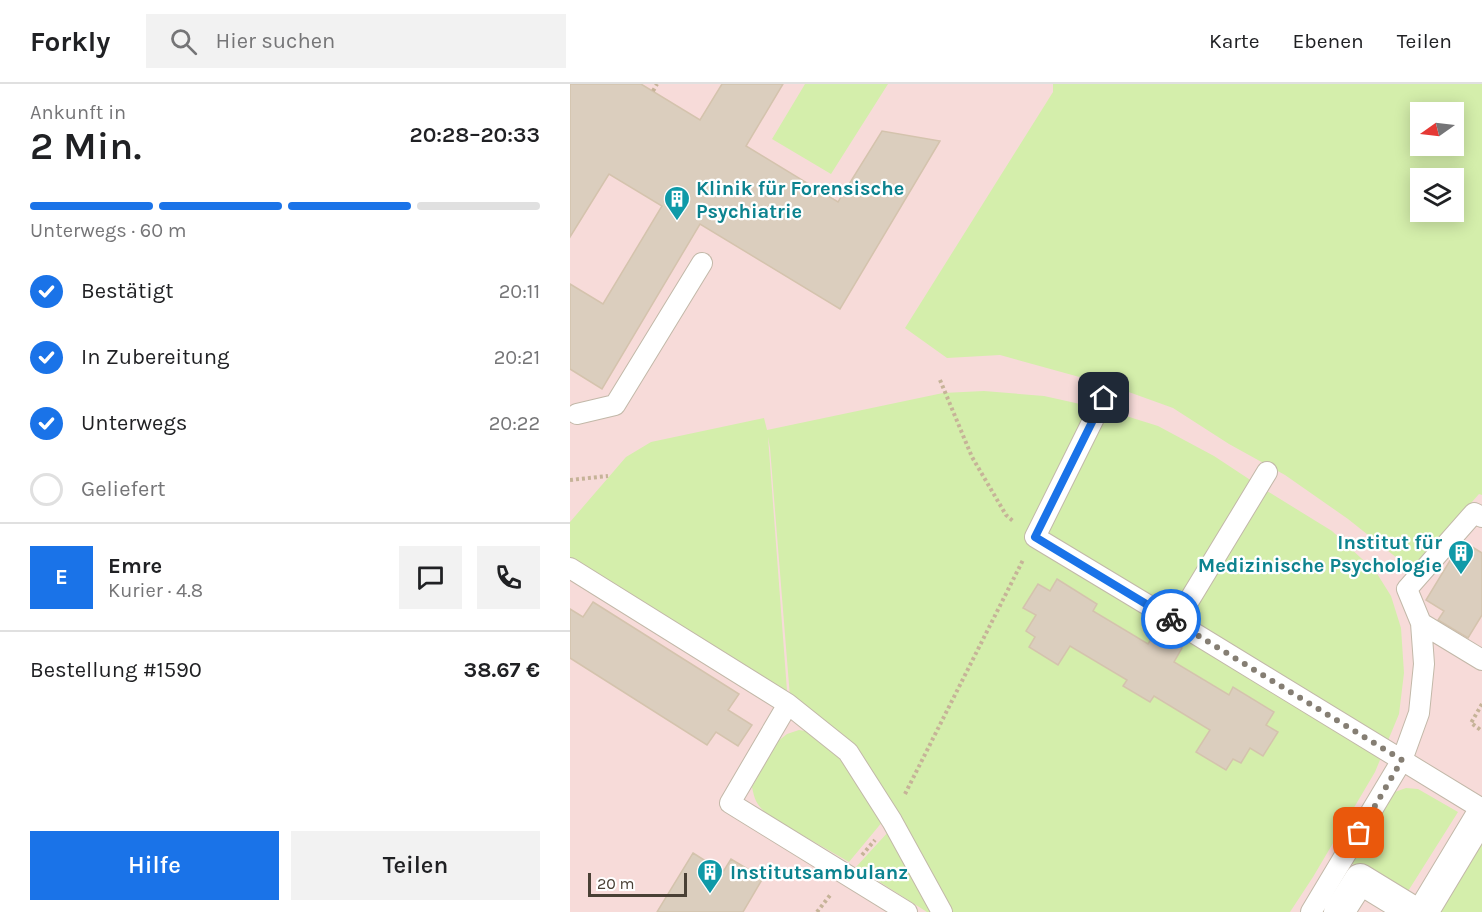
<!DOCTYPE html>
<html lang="de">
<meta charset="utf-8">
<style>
:root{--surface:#fff;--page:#f2f2f2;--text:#202124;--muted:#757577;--line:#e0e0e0;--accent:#1a73e8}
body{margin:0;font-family:Karla,sans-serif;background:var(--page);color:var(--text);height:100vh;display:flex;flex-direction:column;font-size:22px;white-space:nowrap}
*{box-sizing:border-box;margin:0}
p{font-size:20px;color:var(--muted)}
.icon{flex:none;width:33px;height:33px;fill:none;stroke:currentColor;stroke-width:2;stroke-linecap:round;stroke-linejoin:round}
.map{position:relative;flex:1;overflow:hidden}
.panel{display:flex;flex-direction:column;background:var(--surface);width:570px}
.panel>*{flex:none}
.needle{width:39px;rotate:256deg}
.fabs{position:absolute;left:840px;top:18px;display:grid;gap:12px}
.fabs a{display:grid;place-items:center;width:54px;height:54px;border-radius:0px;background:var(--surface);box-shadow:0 3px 15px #0003;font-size:30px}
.scale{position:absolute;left:18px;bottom:15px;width:99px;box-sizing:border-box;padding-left:6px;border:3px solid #494035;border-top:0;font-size:16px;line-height:21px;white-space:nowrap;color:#494035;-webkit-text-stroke:4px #fff;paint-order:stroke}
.pin{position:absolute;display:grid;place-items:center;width:51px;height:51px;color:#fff;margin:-26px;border-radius:12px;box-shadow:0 3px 9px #0006}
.courier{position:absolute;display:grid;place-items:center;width:60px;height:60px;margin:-30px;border:4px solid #1a73e8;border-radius:50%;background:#fff;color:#222;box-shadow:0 2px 8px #0007}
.head em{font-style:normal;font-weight:600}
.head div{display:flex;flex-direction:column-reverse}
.head{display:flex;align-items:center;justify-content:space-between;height:102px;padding:0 30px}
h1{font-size:39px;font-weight:600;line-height:45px}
.bar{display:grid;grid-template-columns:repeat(4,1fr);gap:9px 6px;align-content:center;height:72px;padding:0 30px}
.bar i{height:8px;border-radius:4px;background:var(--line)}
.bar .active{background:var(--accent)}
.bar p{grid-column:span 4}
.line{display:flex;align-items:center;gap:15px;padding:0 30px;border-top:2px solid var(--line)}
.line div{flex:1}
.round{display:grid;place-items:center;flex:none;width:63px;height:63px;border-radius:0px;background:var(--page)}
ol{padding:0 30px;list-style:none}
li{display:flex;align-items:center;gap:18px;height:66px}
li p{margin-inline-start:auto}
li .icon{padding:6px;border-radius:50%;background:var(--accent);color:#fff;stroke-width:4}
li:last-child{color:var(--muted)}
li i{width:33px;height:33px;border:3px solid var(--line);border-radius:50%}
.action{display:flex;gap:12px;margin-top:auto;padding:12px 30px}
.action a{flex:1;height:69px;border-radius:0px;background:var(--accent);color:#fff;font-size:24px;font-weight:600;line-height:69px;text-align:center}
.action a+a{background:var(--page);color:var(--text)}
header{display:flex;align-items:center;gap:36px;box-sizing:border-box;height:84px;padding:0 30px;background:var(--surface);border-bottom:2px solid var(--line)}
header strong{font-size:28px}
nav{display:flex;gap:33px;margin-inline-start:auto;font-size:21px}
.search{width:420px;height:54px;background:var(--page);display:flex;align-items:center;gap:15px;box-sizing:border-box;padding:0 21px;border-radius:0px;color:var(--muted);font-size:22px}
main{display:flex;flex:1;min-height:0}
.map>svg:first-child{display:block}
.medical{fill:#f7dbd9;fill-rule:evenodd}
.green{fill:#d4eeab;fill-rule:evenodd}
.building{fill:#dbcebe;stroke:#d4c3ad;stroke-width:1.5}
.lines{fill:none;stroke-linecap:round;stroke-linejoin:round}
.service-casing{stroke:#c2b8a8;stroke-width:22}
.pedestrian-casing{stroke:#c2b8a8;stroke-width:32}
.path{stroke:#c6b398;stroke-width:4;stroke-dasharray:3 3;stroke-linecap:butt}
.service{stroke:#fff;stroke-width:20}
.pedestrian{stroke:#fff;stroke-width:30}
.done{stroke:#857e73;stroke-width:6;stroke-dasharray:0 10.8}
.route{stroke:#1a73e8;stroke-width:8}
.labels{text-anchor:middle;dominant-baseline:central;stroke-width:4.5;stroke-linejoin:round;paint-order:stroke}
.culture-label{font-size:20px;font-weight:bold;fill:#0d838f;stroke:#fff;text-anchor:start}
</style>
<header>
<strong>Forkly</strong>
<div class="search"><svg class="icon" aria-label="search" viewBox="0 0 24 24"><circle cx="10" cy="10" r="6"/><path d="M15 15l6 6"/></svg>Hier suchen</div>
<nav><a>Karte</a><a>Ebenen</a><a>Teilen</a></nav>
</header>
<main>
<section class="panel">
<div class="head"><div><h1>2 Min.</h1><p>Ankunft in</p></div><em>20:28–20:33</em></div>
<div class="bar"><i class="active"></i><i class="active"></i><i class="active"></i><i></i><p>Unterwegs · 60 m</p></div>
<ol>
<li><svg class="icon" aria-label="check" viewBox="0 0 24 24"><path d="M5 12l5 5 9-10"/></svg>Bestätigt<p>20:11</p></li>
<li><svg class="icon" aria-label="check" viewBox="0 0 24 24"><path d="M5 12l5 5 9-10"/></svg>In Zubereitung<p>20:21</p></li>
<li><svg class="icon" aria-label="check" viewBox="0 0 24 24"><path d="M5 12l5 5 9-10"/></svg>Unterwegs<p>20:22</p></li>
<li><i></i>Geliefert</li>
</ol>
<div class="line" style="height:108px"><b class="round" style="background:var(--accent);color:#fff">E</b><div><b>Emre</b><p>Kurier · 4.8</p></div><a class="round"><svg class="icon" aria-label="chat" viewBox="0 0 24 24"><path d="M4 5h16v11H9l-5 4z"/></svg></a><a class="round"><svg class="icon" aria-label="phone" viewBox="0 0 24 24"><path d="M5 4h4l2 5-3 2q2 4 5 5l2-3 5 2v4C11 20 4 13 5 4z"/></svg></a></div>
<div class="line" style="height:78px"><div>Bestellung #1590</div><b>38.67 €</b></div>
<div class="action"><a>Hilfe</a><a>Teilen</a></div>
</section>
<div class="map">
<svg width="912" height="828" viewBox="0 0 912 828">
<rect width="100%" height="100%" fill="#f5f0e7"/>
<path class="medical" d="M 0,0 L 912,0 L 912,828 L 0,828 ZM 850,28 L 884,28 L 884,62 L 850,62 ZM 850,94 L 884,94 L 884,128 L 850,128 Z"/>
<path class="green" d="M 235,0 L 318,0 L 261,90 L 202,55 Z
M 483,0 L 912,0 L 912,411 L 909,410 L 842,486 L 778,435 L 715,391 L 659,360 L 603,324 L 542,302 L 430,271 L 377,274 L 335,244 L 483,8 ZM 850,28 L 884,28 L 884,62 L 850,62 ZM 850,94 L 884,94 L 884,128 L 850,128 Z
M 414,307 L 474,312 L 537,326 L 588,342 L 644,372 L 697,407 L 762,447 L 806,488 L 821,512 L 831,544 L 834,589 L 829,630 L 805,688 L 743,793 L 720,828 L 382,828 L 330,733 L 274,651 L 220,613 L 200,364 L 198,353 L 218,620 L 0,484 L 0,438 L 56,373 L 81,358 L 194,334 L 197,346 L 373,309 Z
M 229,646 L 235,647 L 272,668 L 313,737 L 279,778 L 199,732 C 187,721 185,718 182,703 L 207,658 L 217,650 Z
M 836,704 L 848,705 L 888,728 L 835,812 L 781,779 L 822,709 Z
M 319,747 L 363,828 L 357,828 L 286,783 Z
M 912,756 L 912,828 L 869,828 Z"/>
<path class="building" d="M 0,0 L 71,0 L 130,36 L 152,0 L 213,0 L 176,62 L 268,118 L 312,47 L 370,57 L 270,225 L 130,140 L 32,305 L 0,285 L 0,200 L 33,220 L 92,122 L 39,90 L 0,153 Z
M 894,458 L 912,469 L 912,531 L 898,554 L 868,536 L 874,527 L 856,516 L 884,470 Z
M 487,495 L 527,520 L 523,527 L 578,560 L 586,548 L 612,564 L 604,578 L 659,611 L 663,603 L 704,628 L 696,641 L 708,648 L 693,672 L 680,664 L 671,679 L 663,675 L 656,686 L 626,668 L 640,646 L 584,612 L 580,618 L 553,602 L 557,596 L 500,562 L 488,581 L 459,563 L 465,553 L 456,547 L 466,531 L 453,524 L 468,500 L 480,507 Z
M 23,518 L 169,610 L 158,626 L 182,641 L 168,662 L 146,648 L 137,661 L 0,574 L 0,525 L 13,533 Z
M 123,769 L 153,788 L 161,775 L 193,794 L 173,828 L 87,828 Z"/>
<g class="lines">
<defs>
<path id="service" d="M 534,314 L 465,453 L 606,538 L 697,388
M 7,330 L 45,321 L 132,179
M 0,484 L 218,620 L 160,719 L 337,828
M 606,538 L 912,725
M 851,539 L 912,576
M 218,620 L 278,668 L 322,737 L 372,828
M 741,828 L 832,676 L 849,629 L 854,580 L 851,539 L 837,505 L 904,429 L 912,433"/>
<path id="pedestrian" d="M 769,828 L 790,795 L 844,828
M 853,828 L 912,730"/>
</defs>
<use href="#service" class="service-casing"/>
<use href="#pedestrian" class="pedestrian-casing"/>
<path class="path" d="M 83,7 L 87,0
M 370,296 L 402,373 L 436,431 L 443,437
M 0,396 L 38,392
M 912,620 L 901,639 L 912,647
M 335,710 L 453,476
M 292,771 L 305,756
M 247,828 L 261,810"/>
<use href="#service" class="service"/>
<use href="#pedestrian" class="pedestrian"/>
</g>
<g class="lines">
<path class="done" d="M 601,535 L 832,676 L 789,749"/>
<path class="route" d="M 534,314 L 465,453 L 601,535"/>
</g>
<defs>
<symbol id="building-pin" viewBox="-11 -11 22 30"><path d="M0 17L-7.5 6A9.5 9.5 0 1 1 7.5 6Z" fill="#0f9aa8" stroke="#fff"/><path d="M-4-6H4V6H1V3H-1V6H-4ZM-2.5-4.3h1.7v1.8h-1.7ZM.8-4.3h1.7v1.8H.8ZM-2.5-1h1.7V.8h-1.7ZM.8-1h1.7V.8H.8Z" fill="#fff"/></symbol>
</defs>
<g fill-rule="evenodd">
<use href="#building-pin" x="92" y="100" width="30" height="40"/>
<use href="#building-pin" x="876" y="454" width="30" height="40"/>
<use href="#building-pin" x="125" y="773" width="30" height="40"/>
</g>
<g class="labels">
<g class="culture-label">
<text x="126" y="104">Klinik für Forensische<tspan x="126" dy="23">Psychiatrie</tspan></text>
<text x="872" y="458" text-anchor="end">Institut für<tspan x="872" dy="23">Medizinische Psychologie</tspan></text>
<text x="160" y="788">Institutsambulanz</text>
</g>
</g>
</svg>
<div class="fabs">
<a><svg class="needle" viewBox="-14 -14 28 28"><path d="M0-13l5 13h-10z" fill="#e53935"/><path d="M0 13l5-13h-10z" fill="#757577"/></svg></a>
<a><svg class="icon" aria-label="layers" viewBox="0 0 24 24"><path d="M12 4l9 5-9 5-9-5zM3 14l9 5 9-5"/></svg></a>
</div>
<div class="scale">20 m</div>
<div class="pin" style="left:789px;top:749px;background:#ea580c"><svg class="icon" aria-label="bag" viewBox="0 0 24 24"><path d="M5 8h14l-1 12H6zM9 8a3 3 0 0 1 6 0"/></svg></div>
<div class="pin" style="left:534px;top:314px;background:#1f2937"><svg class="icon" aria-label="home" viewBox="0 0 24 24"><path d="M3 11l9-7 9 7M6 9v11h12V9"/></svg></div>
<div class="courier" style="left:601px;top:535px"><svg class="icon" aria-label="bike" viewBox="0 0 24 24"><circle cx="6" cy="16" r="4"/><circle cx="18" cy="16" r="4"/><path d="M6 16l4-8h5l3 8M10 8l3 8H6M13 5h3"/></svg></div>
</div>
</main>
